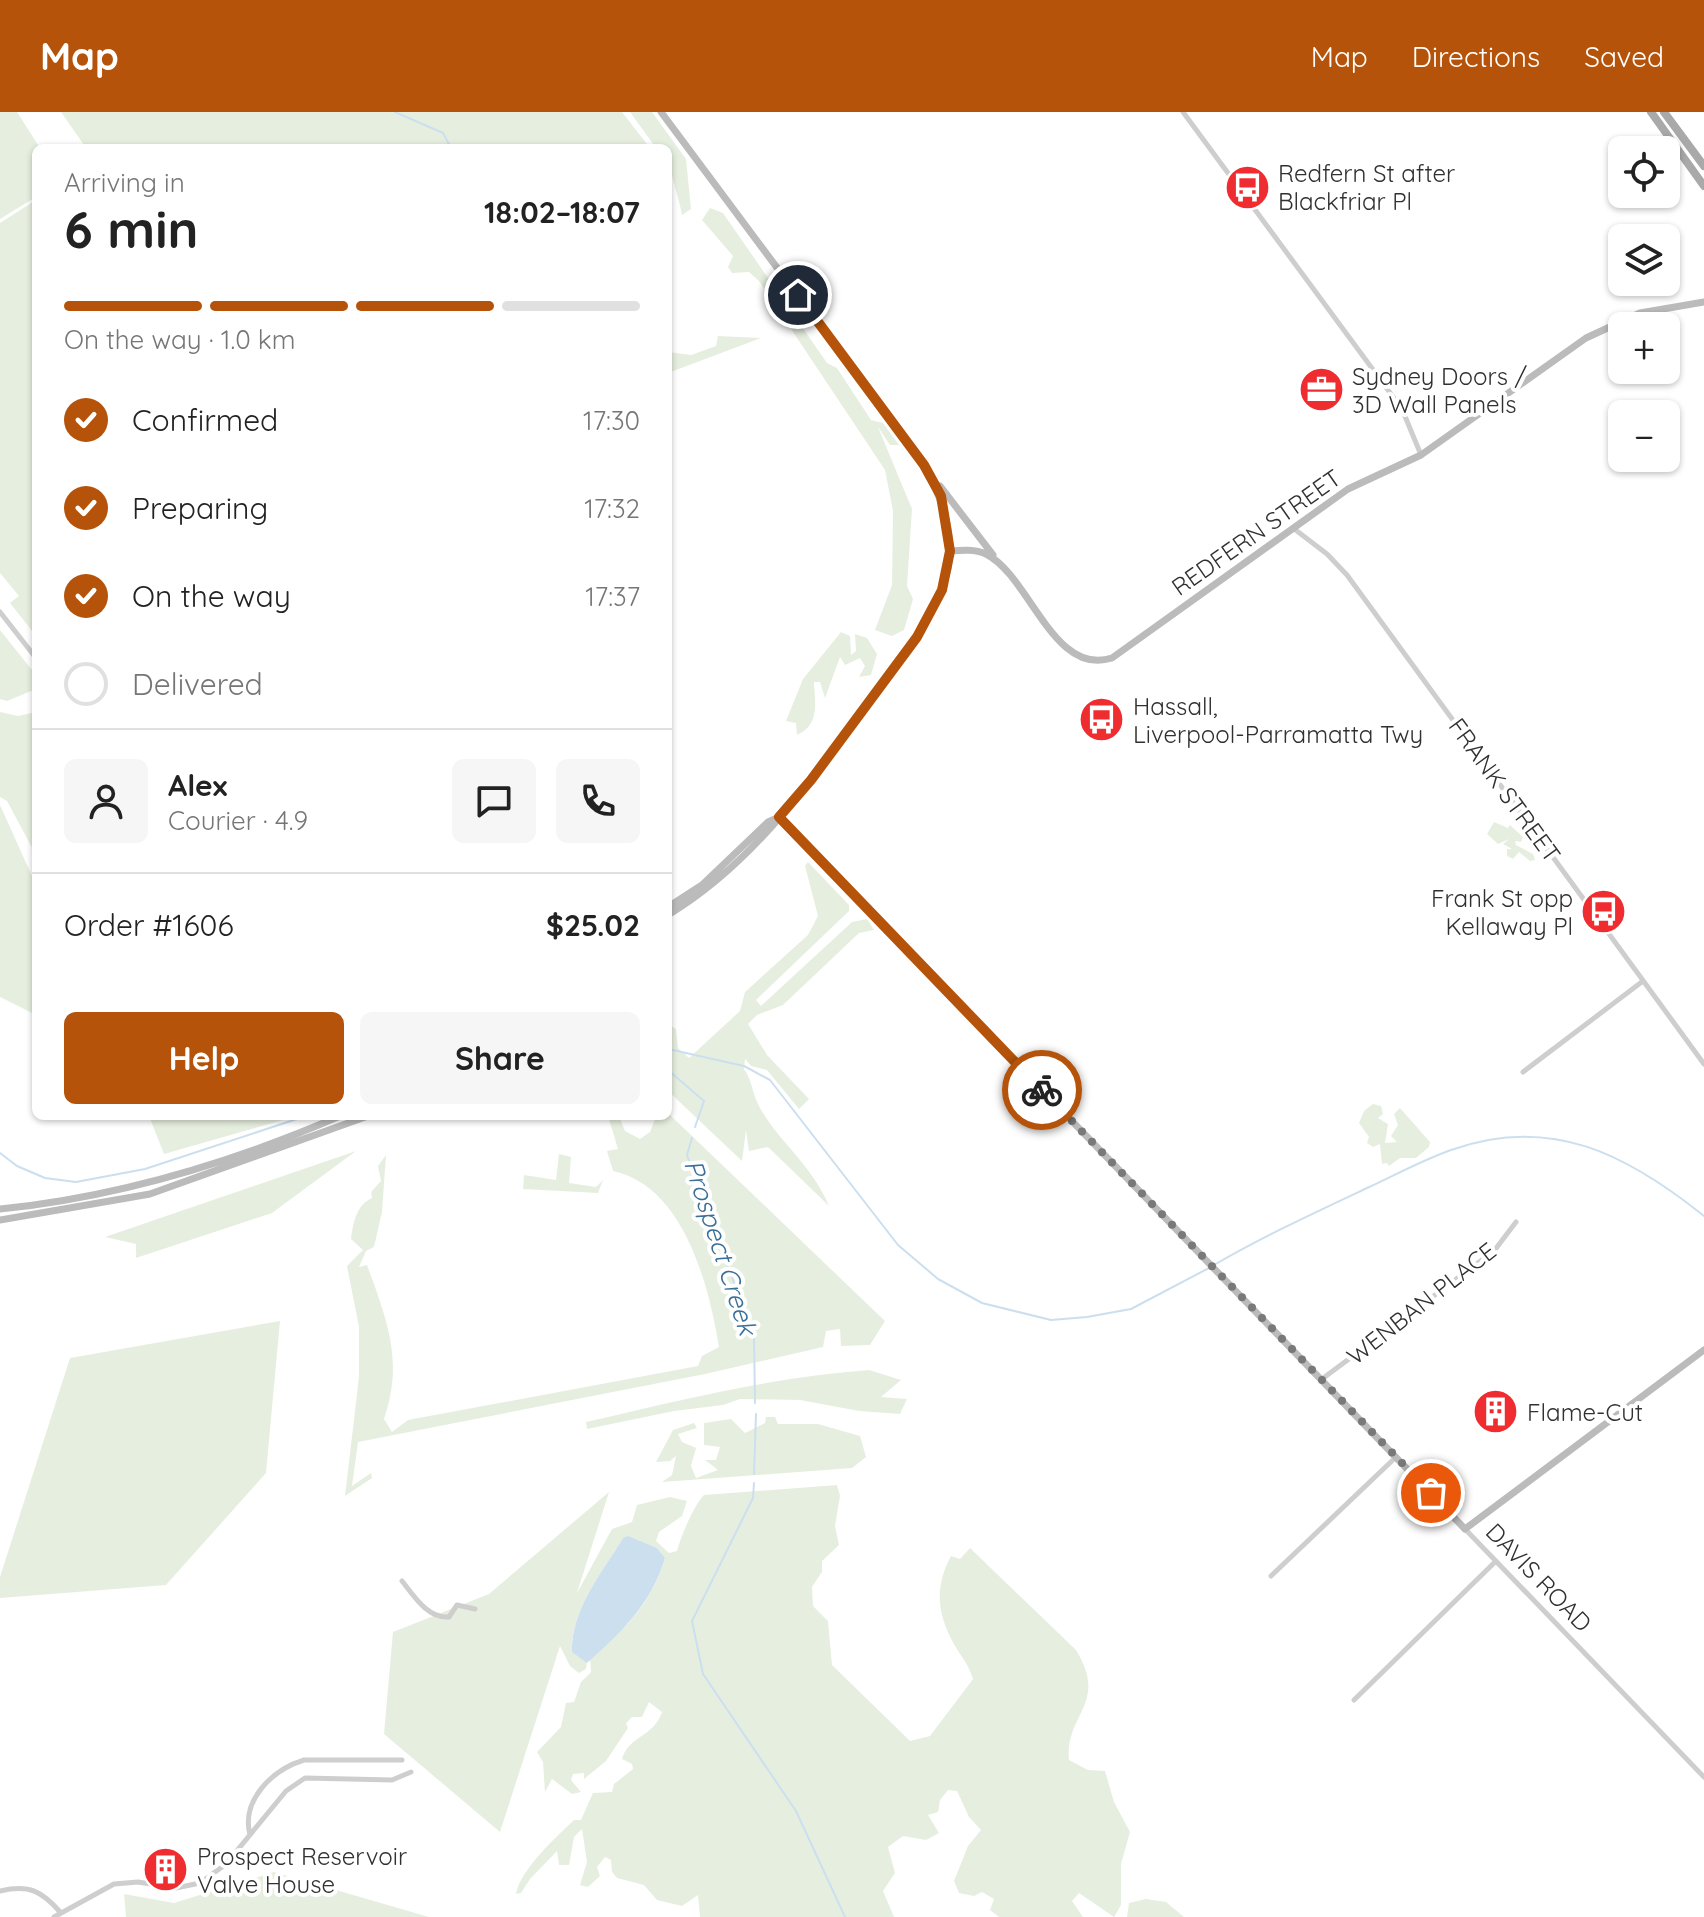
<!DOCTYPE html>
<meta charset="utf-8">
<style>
:root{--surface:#fff;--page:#f6f6f6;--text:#222;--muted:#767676;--line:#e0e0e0;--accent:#b45309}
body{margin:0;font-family:Quicksand,sans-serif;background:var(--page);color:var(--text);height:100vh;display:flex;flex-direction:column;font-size:30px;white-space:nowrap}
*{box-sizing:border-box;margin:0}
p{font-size:26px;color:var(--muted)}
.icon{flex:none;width:44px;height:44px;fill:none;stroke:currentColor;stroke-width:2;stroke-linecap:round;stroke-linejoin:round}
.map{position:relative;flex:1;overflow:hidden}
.sheet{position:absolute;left:32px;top:32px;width:640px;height:976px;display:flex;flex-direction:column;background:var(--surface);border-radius:12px;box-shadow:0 2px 6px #0004}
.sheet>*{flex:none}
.controls{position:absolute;left:1608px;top:24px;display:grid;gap:16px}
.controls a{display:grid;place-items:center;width:72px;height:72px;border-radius:12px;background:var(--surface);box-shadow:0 2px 6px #0004;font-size:40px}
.pin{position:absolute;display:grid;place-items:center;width:68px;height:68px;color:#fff;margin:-34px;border:4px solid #fff;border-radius:50%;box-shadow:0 2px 8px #0007}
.courier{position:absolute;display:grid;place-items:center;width:80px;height:80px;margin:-40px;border:6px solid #b45309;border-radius:50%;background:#fff;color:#222;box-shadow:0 2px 10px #0007}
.overview em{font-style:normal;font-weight:700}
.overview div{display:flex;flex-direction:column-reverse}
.overview{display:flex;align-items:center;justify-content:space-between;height:136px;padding:0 32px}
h1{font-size:52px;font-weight:700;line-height:60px}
.bar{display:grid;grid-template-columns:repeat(4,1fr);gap:12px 8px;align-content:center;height:96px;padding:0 32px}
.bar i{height:10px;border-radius:6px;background:var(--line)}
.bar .selected{background:var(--accent)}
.bar p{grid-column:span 4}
.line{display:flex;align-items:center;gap:20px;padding:0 32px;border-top:2px solid var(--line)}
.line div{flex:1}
.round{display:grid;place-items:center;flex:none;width:84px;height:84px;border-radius:12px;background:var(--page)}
ol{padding:0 32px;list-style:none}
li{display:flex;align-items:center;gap:24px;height:88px}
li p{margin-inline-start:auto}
li .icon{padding:8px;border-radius:50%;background:var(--accent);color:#fff;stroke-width:4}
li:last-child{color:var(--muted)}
li i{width:44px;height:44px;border:4px solid var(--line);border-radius:50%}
.button{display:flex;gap:16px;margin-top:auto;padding:16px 32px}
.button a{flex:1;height:92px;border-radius:12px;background:var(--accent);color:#fff;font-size:32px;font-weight:700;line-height:92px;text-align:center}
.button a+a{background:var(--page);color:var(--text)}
header{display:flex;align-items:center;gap:48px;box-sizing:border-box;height:112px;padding:0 40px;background:var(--accent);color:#fff}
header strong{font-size:38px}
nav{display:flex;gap:44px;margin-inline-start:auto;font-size:28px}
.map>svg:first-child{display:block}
.green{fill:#e6efdf}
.water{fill:#cbdfef}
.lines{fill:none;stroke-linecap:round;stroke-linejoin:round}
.stream{stroke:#cbdfef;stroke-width:2}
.street{stroke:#cecece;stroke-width:5}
.secondary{stroke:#bbb;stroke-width:7}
.primary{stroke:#a9a9a9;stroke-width:8}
.done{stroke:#797979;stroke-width:8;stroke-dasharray:0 14.4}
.route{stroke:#b45309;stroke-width:10}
.labels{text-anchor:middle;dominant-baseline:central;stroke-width:8;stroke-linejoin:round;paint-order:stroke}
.poi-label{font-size:24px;fill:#313131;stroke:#fff;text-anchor:start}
.street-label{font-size:24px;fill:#313131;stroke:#fff}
.water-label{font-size:26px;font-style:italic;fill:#396f99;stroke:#fff}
</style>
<header>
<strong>Map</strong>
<nav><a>Map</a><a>Directions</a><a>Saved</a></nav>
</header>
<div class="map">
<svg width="1704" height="1805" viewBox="0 0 1704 1805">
<rect width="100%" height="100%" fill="#fff"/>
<path class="green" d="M 0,0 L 17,0 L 40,36 L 36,36 L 36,85 L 0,107 Z
M 61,0 L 622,0 L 650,36 L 86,36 Z
M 630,0 L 652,0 L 686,47 L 691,97 L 682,103 C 678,81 668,58 668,36 L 656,36 Z
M 36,88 L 36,524 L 10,491 L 19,484 L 0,461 L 0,111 Z
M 710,96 L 723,101 L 827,251 L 837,256 L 871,308 L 883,311 L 899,333 L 890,333 L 878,315 L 912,397 L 907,474 L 913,487 L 904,518 L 892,524 L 875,518 L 892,473 L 893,399 L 885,358 L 759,169 L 749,160 L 732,161 L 728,155 L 733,144 L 702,108 Z
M 718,224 L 761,226 L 668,261 L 668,240 L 691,243 L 716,234 Z
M 0,518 L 36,563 L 36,577 L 7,589 L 0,587 Z
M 841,520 L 850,524 L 851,543 L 856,539 L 855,522 L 867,526 L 877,542 L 871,563 L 859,565 L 865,554 L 860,546 L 845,553 L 840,545 L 825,586 L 820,570 L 814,570 C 815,591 820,613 797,623 L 796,611 L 786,609 L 803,567 Z
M 0,600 L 18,604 L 36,600 L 36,743 L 7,689 L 0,685 Z
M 0,693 L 36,773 L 36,903 L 0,885 Z
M 1494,710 L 1508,716 L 1510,713 L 1523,725 L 1521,730 L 1515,729 L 1516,733 L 1533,742 L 1535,748 L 1530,749 L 1519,740 L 1513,747 L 1507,744 L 1507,737 L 1512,737 L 1503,732 L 1509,727 L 1498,732 L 1487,722 Z
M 808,750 L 849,793 L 849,799 L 756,888 L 761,894 L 852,810 L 867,807 L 874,818 L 859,821 L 783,893 L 757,903 L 748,912 L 767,943 L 809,987 L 799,997 L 767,958 L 751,954 L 745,947 L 744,957 C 752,968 752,980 758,992 C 776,1028 811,1051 829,1094 L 768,1035 L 749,1039 L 746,1018 L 742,1049 L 668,979 L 668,912 L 676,917 L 678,936 L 689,946 L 740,899 L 745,880 L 808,823 L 818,804 L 805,754 Z
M 1373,992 L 1381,994 L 1383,1002 L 1378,1006 L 1388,1012 L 1385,1031 L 1397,1030 L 1391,1024 L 1398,1013 L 1394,1002 L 1400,996 L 1430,1030 L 1429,1035 L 1416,1046 L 1400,1046 L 1389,1054 L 1387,1051 L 1382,1052 L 1380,1032 L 1373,1035 L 1367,1031 L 1369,1025 L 1359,1011 L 1364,999 Z
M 668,1001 L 885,1209 L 870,1233 L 841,1234 L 840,1217 L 826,1219 L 823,1235 L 705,1262 L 358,1330 L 352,1374 L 371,1361 L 372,1366 L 345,1384 L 359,1265 L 359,1215 L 347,1154 L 363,1138 L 351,1127 C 353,1112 356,1093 372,1086 L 371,1080 L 381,1069 L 378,1054 L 386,1043 L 382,1100 L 374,1135 L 366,1139 L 359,1155 L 367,1153 C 387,1208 404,1249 384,1307 L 392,1320 L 408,1308 L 698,1254 L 702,1244 L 719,1235 C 709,1174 684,1074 613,1059 L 607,1039 L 618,1037 L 608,1004 L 619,1004 L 625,1019 L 640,1027 L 650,1020 L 656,1004 L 668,1004 Z
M 149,1004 L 297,1004 L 164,1042 Z
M 356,1039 L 272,1101 L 136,1146 L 136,1132 L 105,1125 Z
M 559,1042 L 571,1045 L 569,1071 L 596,1075 L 603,1068 L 598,1081 L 523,1077 L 524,1063 L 556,1068 Z
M 280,1209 L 266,1361 L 166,1473 L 0,1486 L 0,1465 L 70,1246 Z
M 869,1258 L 901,1268 L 881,1285 L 907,1287 L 900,1302 L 859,1299 L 800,1288 L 740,1287 L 723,1293 L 674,1299 L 587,1317 L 586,1310 C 680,1288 773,1265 869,1258 Z
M 766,1305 L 775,1305 L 778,1312 L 818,1312 L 860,1324 L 866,1345 L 852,1356 L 662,1370 L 672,1363 L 676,1344 L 670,1349 L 656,1350 L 673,1318 L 694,1311 L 697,1316 L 678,1322 L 682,1330 L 696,1336 L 691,1354 L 696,1366 L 718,1358 L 705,1348 L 716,1348 L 720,1335 L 704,1333 L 704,1311 L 731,1307 L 745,1321 L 765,1311 Z
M 837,1373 L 840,1384 L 835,1414 L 839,1433 L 822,1449 L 822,1460 L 812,1475 L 813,1494 L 828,1509 L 832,1553 L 910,1629 L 930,1624 L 973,1567 C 969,1553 962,1546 955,1534 C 937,1502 934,1476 951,1444 L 960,1447 L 970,1436 L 1076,1538 C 1109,1592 1065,1601 1069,1648 L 1088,1658 L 1105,1659 L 1114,1690 L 1130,1720 L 1121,1752 L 1121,1793 L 1114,1805 L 1079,1781 L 1072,1789 L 1083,1805 L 999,1805 L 990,1798 L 994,1787 L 982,1780 L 974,1784 L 959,1781 L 954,1769 L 968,1734 L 981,1718 L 969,1705 L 957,1679 L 948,1678 L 940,1688 L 938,1700 L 928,1703 L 939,1721 L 926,1728 L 903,1724 L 888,1735 L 895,1761 L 883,1779 L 894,1805 L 700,1805 L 698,1783 L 682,1794 L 657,1788 L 644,1773 L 617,1766 L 612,1760 L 611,1748 L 605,1745 L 597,1755 L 600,1764 L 588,1775 L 580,1773 L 587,1750 L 582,1717 L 574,1725 L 569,1753 L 559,1753 L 557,1739 L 530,1767 L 521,1781 L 516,1782 C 520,1758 557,1724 574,1708 L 581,1708 L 593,1681 L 612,1680 L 614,1672 L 633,1657 L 632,1652 L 622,1647 C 629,1623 653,1626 662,1600 L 649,1590 L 642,1605 L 632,1605 L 626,1611 L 628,1616 L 606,1649 L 584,1667 L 584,1661 L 573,1662 L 571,1668 L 581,1680 L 572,1682 L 552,1667 L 545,1680 L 543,1650 L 537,1640 L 561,1615 L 566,1591 L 574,1590 L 581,1570 L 591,1560 L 590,1547 C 624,1519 653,1489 665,1446 L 657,1436 L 623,1426 C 602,1461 571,1497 572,1539 L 587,1551 L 586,1557 L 579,1561 L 570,1554 L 560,1534 L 500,1720 L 384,1622 L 393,1520 L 489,1482 L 609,1380 L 577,1481 L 612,1417 L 632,1410 L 637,1393 L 670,1385 L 687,1389 L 682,1404 L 659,1420 L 656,1429 L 669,1441 L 677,1439 C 681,1424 694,1393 704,1383 Z
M 274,1760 L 429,1805 L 126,1805 L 124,1782 L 174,1791 Z
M 1146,1787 L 1166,1790 L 1184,1805 L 1127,1805 L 1129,1791 Z"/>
<path class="water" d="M 628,1424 L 657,1436 L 665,1446 C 652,1491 621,1521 587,1551 L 572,1540 C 571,1497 602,1461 623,1426 Z"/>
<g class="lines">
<path class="stream" d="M 395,0 L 443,21 L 451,36
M 668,937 L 744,954 L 770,968 L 898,1133 L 938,1167 L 982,1191 L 1051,1208 L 1087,1205 L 1131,1197 L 1209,1156
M 668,958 L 704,989 L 695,1015
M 692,1026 L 687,1043 L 754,1225 L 755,1291
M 0,1041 L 17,1054 L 45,1066 L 76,1070 L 145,1057 L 306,1004
M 1214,1153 C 1264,1124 1316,1100 1367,1076 C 1395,1063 1423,1048 1451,1038 C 1551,1002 1628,1043 1704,1104
M 754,1362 L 756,1302
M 754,1371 L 753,1386 L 692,1509 L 703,1562 L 796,1699 L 845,1805"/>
<path class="street" d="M 1183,0 L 1402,297 L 1421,343
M 1293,416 L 1327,442 L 1347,463 L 1704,952
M 0,500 L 36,546
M 1523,960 L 1643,869
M 1322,1267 L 1494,1139 L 1516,1110
M 1465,1417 L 1704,1665
M 1271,1464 L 1396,1345
M 402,1469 C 414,1484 428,1507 449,1505 L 457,1493 L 475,1497
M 1354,1588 L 1496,1449
M 250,1723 C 241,1688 272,1658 304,1648 L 402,1648
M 0,1779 C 29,1772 42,1779 61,1801
M 54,1805 L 114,1772 L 138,1770 L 176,1776 L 200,1771 L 226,1752 L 286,1679 L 305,1666 L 392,1668 L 411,1660"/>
<path class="secondary" d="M 661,0 L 924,353 C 941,385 955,420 948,457 C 937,505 903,544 874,582 C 814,664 756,750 668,803
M 940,374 L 993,443
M 950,439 C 962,438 975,437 986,442 C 1030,464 1053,565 1112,546 L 1348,377 L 1421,343 L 1586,226 L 1640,201 L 1704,190
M 779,705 L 1465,1417 L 1704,1238
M 668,795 L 702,773 L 768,710 L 777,706
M 0,1097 C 119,1085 231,1051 340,1004
M 0,1108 L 150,1082 L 368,1004"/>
<path class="primary" d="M 1651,0 L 1704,74
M 1664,0 L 1704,54"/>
</g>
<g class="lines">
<path class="done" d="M 1042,978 L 1431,1381"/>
<path class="route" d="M 798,183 L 924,353 L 941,384 L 950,439 L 942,478 L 917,525 L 811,668 L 779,705 L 1042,978"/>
</g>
<defs>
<symbol id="bus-disc" viewBox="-11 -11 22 22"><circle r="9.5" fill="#ef2c30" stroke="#fff"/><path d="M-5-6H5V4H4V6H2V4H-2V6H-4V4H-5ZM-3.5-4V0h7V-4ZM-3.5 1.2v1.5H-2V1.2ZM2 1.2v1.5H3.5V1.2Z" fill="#fff"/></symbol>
<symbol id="office-disc" viewBox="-11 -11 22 22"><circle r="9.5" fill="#ef2c30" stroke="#fff"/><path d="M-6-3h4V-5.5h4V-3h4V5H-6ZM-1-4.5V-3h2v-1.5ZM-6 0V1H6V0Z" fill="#fff"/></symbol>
<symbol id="building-disc" viewBox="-11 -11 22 22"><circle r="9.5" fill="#ef2c30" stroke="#fff"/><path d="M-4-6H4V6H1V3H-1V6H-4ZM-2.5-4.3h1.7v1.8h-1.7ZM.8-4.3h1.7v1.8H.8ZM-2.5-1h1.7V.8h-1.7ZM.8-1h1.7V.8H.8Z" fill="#fff"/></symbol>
</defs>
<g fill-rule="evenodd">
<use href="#bus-disc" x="1222" y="50" width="51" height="51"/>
<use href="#office-disc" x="1296" y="252" width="51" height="51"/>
<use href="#bus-disc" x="1076" y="582" width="51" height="51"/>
<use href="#bus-disc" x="1578" y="774" width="51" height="51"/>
<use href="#building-disc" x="1470" y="1274" width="51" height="51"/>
<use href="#building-disc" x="140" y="1732" width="51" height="51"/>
</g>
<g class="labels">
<g class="poi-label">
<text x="1278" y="61">Redfern St after<tspan x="1278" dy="28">Blackfriar Pl</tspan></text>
<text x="1352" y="264">Sydney Doors /<tspan x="1352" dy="28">3D Wall Panels</tspan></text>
<text x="1133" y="594">Hassall,<tspan x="1133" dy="28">Liverpool-Parramatta Twy</tspan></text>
<text x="1573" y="786" text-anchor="end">Frank St opp<tspan x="1573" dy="28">Kellaway Pl</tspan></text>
<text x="1527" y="1300">Flame-Cut</text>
<text x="197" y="1744">Prospect Reservoir<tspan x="197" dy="28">Valve House</tspan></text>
</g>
<g class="street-label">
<text transform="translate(1256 420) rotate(-35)">REDFERN STREET</text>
<text transform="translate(1505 678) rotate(54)">FRANK STREET</text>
<text transform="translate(1421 1191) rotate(-38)">WENBAN PLACE</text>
<text transform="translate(1539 1465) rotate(46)">DAVIS ROAD</text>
</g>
<g class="water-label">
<text transform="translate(721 1135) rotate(72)">Prospect Creek</text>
</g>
</g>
</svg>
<div class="controls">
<a><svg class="icon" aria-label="locate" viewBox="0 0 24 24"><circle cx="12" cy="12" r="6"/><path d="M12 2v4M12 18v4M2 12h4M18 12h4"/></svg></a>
<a><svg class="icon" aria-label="layers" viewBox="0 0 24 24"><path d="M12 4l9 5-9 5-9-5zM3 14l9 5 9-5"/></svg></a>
<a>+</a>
<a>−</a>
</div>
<div class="pin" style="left:1431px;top:1381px;background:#ea580c"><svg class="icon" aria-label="bag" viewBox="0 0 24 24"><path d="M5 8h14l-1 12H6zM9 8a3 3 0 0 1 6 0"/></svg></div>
<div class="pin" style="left:798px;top:183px;background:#1f2937"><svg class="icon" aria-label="home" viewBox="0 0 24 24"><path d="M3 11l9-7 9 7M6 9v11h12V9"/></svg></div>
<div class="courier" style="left:1042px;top:978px"><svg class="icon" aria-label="bike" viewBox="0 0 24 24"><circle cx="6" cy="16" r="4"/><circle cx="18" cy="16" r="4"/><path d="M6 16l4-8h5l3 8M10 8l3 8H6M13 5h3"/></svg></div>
<section class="sheet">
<div class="overview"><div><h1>6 min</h1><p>Arriving in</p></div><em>18:02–18:07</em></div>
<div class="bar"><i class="selected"></i><i class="selected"></i><i class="selected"></i><i></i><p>On the way · 1.0 km</p></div>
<ol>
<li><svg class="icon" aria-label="check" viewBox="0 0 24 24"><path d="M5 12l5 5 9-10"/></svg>Confirmed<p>17:30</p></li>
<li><svg class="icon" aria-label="check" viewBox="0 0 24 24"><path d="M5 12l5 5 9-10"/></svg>Preparing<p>17:32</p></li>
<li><svg class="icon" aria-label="check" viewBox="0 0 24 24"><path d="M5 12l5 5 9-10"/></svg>On the way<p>17:37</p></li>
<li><i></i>Delivered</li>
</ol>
<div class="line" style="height:144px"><a class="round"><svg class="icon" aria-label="person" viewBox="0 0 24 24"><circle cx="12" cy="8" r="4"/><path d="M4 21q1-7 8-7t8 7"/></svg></a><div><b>Alex</b><p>Courier · 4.9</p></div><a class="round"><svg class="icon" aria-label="chat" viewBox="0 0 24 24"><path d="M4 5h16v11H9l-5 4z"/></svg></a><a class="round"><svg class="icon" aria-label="phone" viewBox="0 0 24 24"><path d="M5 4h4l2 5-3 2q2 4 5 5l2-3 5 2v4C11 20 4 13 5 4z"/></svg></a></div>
<div class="line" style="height:104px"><div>Order #1606</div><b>$25.02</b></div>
<div class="button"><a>Help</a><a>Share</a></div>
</section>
</div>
